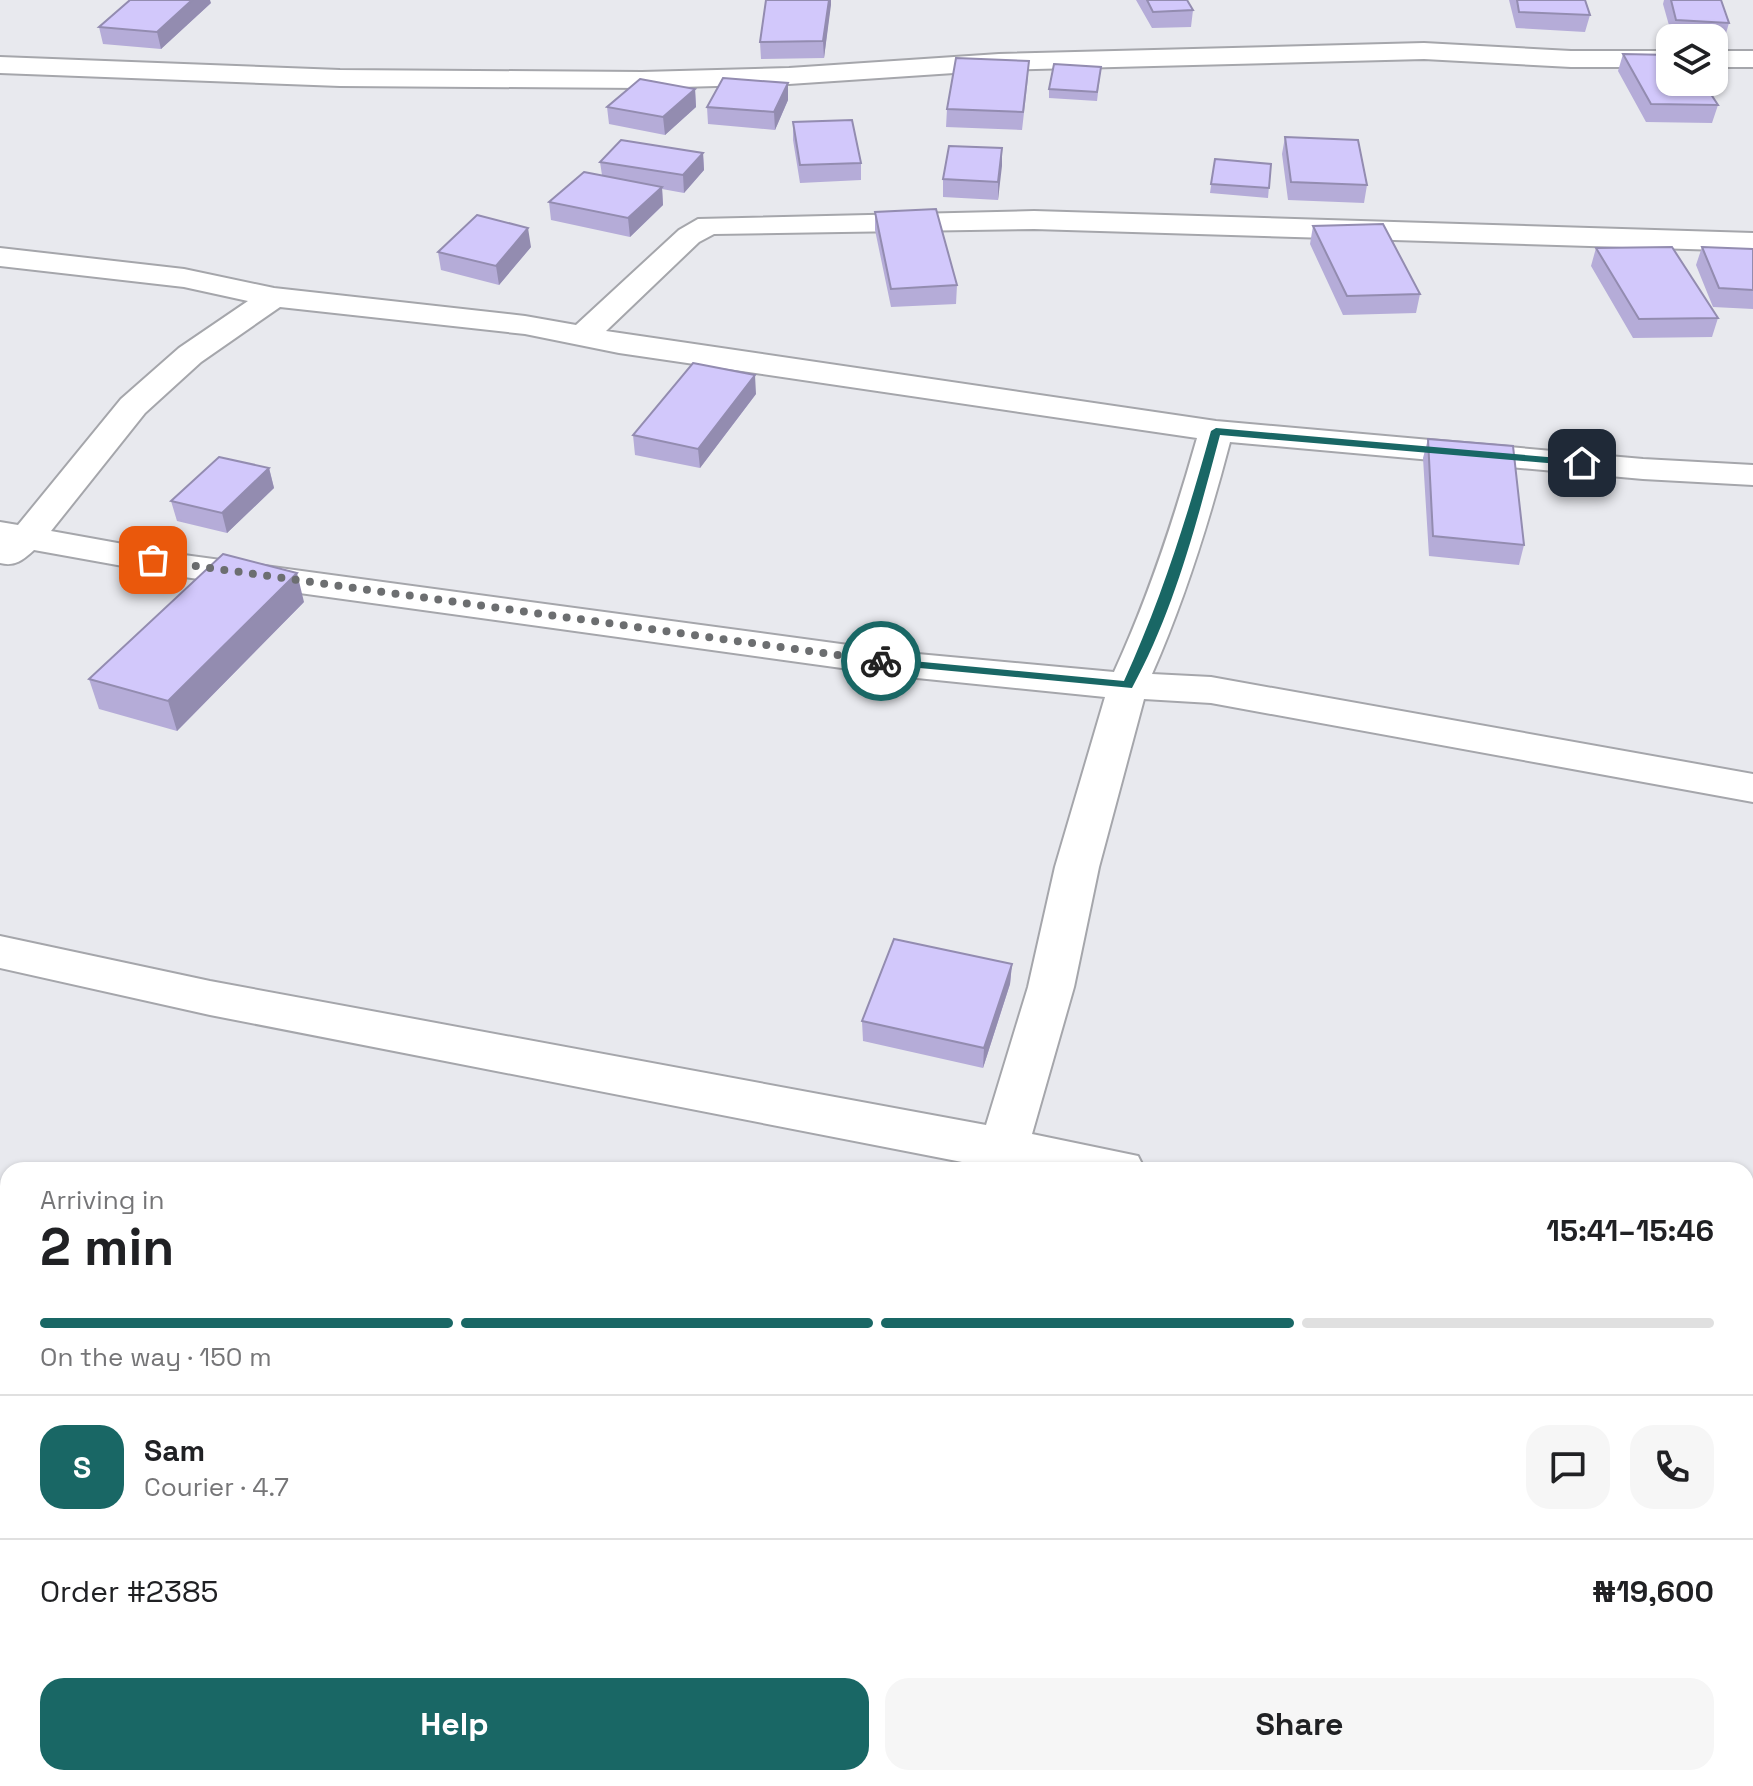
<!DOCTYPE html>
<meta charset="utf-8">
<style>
:root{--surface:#fff;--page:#f6f6f6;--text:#202124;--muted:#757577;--line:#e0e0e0;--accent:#196765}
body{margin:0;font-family:"Space Grotesk",sans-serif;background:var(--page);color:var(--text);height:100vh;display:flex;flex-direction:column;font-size:30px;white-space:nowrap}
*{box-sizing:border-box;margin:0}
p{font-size:26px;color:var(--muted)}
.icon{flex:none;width:44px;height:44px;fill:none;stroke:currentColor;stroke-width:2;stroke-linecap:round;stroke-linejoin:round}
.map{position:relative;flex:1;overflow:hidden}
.panel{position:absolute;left:0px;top:1162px;width:1754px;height:624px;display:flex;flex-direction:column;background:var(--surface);border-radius:24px 24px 0 0;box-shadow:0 2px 6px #0004}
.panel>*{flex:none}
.fabs{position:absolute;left:1656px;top:24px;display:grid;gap:16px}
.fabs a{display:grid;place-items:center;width:72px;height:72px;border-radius:16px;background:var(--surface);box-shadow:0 2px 6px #0004;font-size:40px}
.pin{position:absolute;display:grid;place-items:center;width:68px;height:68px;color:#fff;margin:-34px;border-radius:16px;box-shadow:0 4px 12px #0006}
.courier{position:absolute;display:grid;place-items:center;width:80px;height:80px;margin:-40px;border:6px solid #196765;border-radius:50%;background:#fff;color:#222;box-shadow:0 2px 10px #0007}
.head em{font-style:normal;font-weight:600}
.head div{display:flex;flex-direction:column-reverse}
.head{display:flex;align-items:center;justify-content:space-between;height:136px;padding:0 40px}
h1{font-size:52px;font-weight:600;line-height:60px}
.bar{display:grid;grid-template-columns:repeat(4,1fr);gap:12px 8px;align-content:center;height:96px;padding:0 40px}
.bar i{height:10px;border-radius:6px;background:var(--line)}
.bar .current{background:var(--accent)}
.bar p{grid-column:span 4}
.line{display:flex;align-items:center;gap:20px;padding:0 40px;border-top:2px solid var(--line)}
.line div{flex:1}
.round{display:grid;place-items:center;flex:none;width:84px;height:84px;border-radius:24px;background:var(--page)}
.primary-button{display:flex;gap:16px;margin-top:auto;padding:16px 40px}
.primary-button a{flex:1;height:92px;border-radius:24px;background:var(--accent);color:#fff;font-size:32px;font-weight:600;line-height:92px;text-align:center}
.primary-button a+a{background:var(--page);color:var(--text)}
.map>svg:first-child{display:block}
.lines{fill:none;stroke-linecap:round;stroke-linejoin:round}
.street-casing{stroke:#a5a6ab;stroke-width:4}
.street{fill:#fff;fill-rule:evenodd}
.wall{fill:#b5acd8}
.shaded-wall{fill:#938cb0}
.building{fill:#d2c8fb;stroke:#938cb0;stroke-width:2}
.route{fill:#196765}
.done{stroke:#6c6e70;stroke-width:8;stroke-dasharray:0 14.4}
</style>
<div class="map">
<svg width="1753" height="1786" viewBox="0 0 1753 1786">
<rect width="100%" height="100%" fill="#e8e9ee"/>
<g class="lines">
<defs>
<path id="street" d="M 1424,43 L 1571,51 L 1670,51 L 1670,67 L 1571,67 L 1424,59 L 999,70 L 789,84 L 642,88 L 340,86 L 0,73 L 0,57 L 340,70 L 642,72 L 789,68 L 999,54 Z
M 1714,51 L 1753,51 L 1753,67 L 1714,67 Z
M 1034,211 L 1753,233 L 1753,251 L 1034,229 L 714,234 L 699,242 L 606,331 L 1216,421 L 1643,459 L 1753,465 L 1753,485 L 1643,479 L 1230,442 C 1209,522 1185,599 1152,674 L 1211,677 L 1753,774 L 1753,802 L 1211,703 L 1144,699 L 1099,867 L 1074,987 L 1032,1134 L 1138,1156 L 1145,1170 L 1003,1170 L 210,1015 L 0,968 L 0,936 L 210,981 L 986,1125 L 1028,987 L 1055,867 L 1105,697 L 907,677 L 184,577 L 34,550 C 23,560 15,567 0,563 L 0,522 L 18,525 L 121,399 L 179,348 L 248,301 L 184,287 L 0,266 L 0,248 L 184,269 L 274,288 L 525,316 L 576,325 L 679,230 L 698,219 ZM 280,307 L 525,334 L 619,353 L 1197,438 C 1174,519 1149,596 1114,672 L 907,653 L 184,555 L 51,531 L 145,413 L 201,362 Z
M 1746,1272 L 1753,1274 L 1753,1318 L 1746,1316 Z
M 0,1620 L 8,1622 L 8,1682 L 0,1680 Z
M 493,1778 L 586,1778 L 590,1786 L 497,1786 Z"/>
</defs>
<use href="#street" class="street-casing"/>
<use href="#street" class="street"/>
</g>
<path class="wall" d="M 766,0 L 831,0 L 824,58 L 761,59 L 760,42 Z
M 1136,0 L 1187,0 L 1193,10 L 1191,27 L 1152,28 Z
M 1509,0 L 1585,0 L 1590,15 L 1585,32 L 1516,28 Z
M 1664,0 L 1721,0 L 1729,23 L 1724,40 L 1714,39 L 1714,38 L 1672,36 L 1663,4 Z
M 211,3 L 161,49 L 103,44 L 99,27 Z
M 1623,54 L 1718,105 L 1712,123 L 1646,122 L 1618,71 Z
M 1101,67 L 1097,101 L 1049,98 L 1049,89 Z
M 1028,78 L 1022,130 L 946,127 L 947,109 Z
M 788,83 L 788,100 L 775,130 L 708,124 L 707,107 Z
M 695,89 L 696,107 L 665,135 L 609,124 L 607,107 Z
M 793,122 L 861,163 L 861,180 L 800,183 L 793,140 Z
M 1285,137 L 1367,185 L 1364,203 L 1288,200 L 1282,154 Z
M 1002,148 L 998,200 L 943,197 L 943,179 Z
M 703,153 L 704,170 L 684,193 L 662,189 L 663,205 L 630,237 L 551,220 L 549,202 L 602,175 L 600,162 Z
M 1215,159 L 1271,164 L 1268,198 L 1210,193 Z
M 875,212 L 957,285 L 956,304 L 891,307 L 875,230 Z
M 1313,226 L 1420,294 L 1416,313 L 1343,315 L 1310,244 Z
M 531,247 L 499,285 L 441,270 L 438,252 Z
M 1702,247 L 1753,249 L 1753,309 L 1713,307 L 1696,265 Z
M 1596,248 L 1718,318 L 1712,337 L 1633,338 L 1591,266 Z
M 756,394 L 700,468 L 635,455 L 633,435 Z
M 1428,439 L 1524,545 L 1519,565 L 1429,556 L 1423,458 Z
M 269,468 L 274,488 L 227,533 L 177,521 L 171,501 Z
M 304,602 L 177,731 L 99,709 L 89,679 Z
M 1012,964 L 1010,984 L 983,1068 L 863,1041 L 862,1021 Z"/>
<path class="shaded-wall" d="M 192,0 L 210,0 L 211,3 L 161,49 L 157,32 Z
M 829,0 L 831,0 L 831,5 L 824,58 L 823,41 Z
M 788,83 L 788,100 L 775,130 L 774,112 Z
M 695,89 L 696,107 L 665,135 L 663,117 Z
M 1002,148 L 1002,166 L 998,200 L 998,182 Z
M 703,153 L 704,170 L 684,193 L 683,175 Z
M 662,187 L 663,205 L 630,237 L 628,218 Z
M 528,228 L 531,247 L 499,285 L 496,266 Z
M 755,375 L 756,394 L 700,468 L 698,449 Z
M 269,468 L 274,488 L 227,533 L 222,513 Z
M 297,573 L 304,602 L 177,731 L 168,701 Z
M 1012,964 L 1010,984 L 983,1068 L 984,1048 Z"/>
<path class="building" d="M 130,0 L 192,0 L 157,32 L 99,27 Z
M 766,0 L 829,0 L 823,41 L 760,42 Z
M 1147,0 L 1187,0 L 1193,10 L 1153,12 Z
M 1517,0 L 1585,0 L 1590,15 L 1519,12 Z
M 1671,0 L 1721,0 L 1729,23 L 1676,20 Z
M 1623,54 L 1670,55 L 1670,82 L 1703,82 L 1718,105 L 1651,104 Z
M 956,58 L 1029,61 L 1023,112 L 947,109 Z
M 1054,64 L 1101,67 L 1097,92 L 1049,89 Z
M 723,78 L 788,83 L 774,112 L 707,107 Z
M 640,79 L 695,89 L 663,117 L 607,107 Z
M 852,120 L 861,163 L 800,165 L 793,122 Z
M 1285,137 L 1358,140 L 1367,185 L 1291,182 Z
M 621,140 L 703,153 L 683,175 L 600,162 Z
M 949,146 L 1002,148 L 998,182 L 943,179 Z
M 1215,159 L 1271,164 L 1269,188 L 1211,184 Z
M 584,172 L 662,187 L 628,218 L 549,202 Z
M 936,209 L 957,285 L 891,289 L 875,212 Z
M 477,215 L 528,228 L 496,266 L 438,252 Z
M 1383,224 L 1420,294 L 1347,296 L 1313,226 Z
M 1672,247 L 1718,318 L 1639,319 L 1596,248 Z
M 1702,247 L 1753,249 L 1753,290 L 1719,288 Z
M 693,363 L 755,375 L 698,449 L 633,435 Z
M 1428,439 L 1513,446 L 1524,545 L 1433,536 Z
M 219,457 L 269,468 L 222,513 L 171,501 Z
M 223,554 L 297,573 L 168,701 L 89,679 Z
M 894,939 L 1012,964 L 984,1048 L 862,1021 Z"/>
<path class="route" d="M 1216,428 L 1582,460 L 1587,463 L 1582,466 L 1220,435 C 1197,521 1175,609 1132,688 L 877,664 L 877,659 L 881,658 L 1124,681 C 1161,600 1187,518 1211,431 Z"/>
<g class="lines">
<path class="done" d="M 153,560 L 881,661"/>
</g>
</svg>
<div class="fabs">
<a><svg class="icon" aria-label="layers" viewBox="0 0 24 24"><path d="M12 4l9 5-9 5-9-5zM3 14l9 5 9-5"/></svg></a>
</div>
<div class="pin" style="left:153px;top:560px;background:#ea580c"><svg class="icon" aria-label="bag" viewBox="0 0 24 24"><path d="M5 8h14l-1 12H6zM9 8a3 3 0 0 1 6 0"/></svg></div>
<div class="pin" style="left:1582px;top:463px;background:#1f2937"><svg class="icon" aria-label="home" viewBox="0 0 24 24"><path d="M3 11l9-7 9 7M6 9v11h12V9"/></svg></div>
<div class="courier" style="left:881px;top:661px"><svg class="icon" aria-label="bike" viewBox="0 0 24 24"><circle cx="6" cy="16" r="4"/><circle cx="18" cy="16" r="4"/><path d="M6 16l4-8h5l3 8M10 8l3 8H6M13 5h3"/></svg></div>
<section class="panel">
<div class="head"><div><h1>2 min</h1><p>Arriving in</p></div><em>15:41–15:46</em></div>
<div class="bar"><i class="current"></i><i class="current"></i><i class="current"></i><i></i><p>On the way · 150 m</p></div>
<div class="line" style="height:144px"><b class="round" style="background:var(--accent);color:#fff">S</b><div><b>Sam</b><p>Courier · 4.7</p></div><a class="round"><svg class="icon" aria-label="chat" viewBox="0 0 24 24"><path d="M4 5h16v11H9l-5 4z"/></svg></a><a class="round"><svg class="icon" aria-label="phone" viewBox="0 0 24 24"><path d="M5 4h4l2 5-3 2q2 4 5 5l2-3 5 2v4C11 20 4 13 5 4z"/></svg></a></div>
<div class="line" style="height:104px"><div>Order #2385</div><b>₦19,600</b></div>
<div class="primary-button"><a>Help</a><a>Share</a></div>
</section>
</div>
